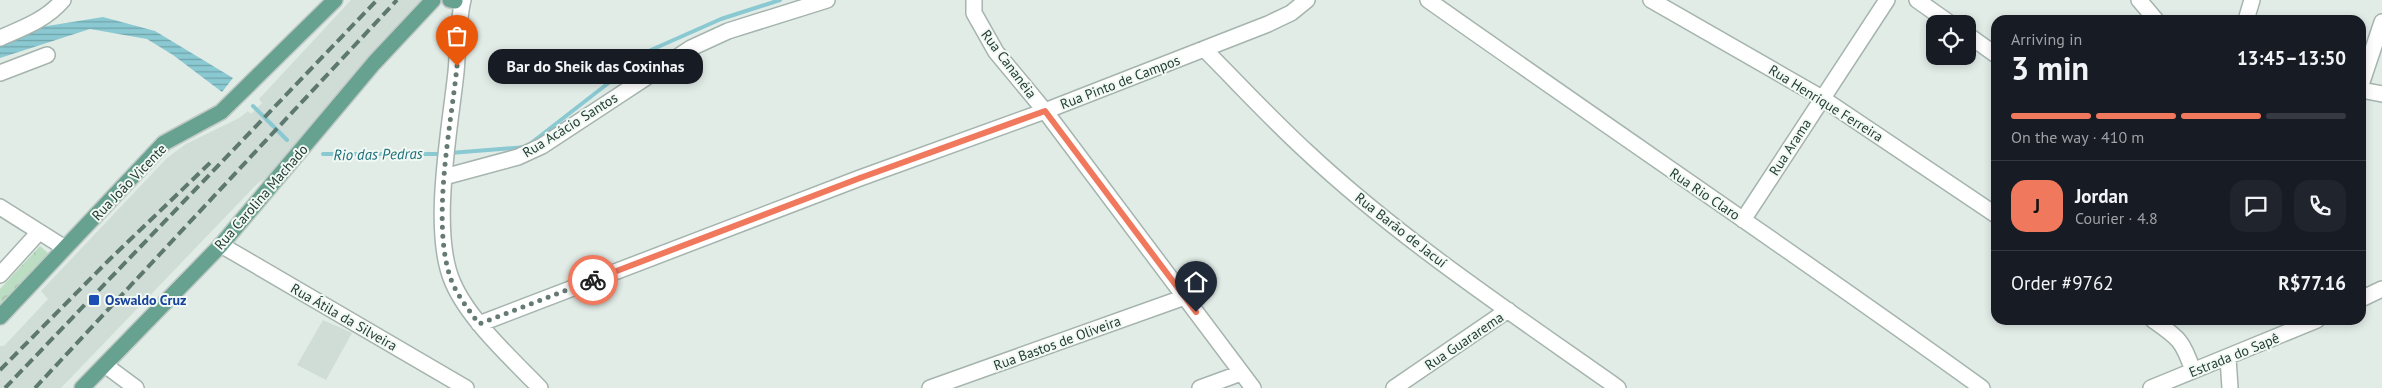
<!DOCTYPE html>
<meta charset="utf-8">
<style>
:root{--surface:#171b24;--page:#20242c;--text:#f1f3f6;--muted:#9ea1a6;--line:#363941;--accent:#f0785c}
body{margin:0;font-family:"PT Sans",sans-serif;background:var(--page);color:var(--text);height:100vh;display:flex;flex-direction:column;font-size:19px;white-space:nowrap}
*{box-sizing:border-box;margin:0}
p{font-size:16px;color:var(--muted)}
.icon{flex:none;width:28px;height:28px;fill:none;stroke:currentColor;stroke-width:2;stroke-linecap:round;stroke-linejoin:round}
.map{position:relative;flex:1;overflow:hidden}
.side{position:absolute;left:1991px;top:15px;width:375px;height:310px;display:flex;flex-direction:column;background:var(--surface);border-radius:15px;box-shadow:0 2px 8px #0003}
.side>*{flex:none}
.fabs{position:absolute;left:1926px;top:15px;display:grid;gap:10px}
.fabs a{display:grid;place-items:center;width:50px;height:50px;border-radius:10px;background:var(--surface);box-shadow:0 2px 8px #0003;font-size:25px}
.pin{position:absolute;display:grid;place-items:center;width:42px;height:42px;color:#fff;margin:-51px -21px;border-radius:50% 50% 50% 0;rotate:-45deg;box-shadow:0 0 5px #0007}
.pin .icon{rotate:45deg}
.courier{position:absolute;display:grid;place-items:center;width:50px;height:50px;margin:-25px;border:4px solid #f0785c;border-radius:50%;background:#fff;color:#222;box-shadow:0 1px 6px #0007}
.bubble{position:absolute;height:35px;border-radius:15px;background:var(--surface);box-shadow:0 2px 8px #0003;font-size:16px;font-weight:800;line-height:35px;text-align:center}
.headline em{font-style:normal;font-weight:800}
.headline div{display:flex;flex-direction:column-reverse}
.headline{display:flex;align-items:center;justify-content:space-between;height:85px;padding:0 20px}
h1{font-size:32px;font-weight:800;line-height:38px}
.bar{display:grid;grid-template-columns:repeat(4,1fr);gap:8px 5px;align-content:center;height:60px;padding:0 20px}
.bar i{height:6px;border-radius:4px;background:var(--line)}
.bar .on{background:var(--accent)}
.bar p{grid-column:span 4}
.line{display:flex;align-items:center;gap:12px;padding:0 20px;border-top:1px solid var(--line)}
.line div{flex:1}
.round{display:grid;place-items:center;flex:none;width:52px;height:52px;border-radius:15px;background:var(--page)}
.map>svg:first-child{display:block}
.built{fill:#d0dcd6}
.forest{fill:url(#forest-crowns)}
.water{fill:url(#water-rules)}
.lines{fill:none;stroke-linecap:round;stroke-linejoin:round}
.stream{stroke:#8ac9d1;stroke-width:4}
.minor-casing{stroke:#a5b4ae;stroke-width:18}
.major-casing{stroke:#c1c9c6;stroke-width:18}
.minor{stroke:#fff;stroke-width:15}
.major{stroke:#67a18f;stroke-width:15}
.rail{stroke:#5d786f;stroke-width:4;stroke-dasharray:10 5;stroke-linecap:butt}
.done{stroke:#657a73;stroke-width:5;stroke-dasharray:0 9}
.route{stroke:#f0785c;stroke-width:6}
.transit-dot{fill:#1a4fb4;stroke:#f2f9f5;stroke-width:2}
.labels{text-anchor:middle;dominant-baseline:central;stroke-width:4;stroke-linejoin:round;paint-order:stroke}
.street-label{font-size:14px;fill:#223d34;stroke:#f2f9f5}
.transit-label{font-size:14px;font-weight:bold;fill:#164399;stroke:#f2f9f5;text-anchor:start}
.water-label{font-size:15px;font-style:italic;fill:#1d6e78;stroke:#f2f9f5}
</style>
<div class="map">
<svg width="2382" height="388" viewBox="0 0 2382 388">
<defs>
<pattern id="forest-crowns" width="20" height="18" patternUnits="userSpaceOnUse" patternTransform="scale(1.25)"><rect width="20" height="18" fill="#bbddc2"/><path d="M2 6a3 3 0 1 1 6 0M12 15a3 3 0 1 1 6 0" fill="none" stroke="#a0bfa7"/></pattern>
<pattern id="water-rules" width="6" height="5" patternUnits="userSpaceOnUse" patternTransform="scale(1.25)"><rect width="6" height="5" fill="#8ac9d1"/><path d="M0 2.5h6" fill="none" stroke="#70a4aa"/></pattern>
</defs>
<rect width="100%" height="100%" fill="#e2ece7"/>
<path class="built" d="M 351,0 L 423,0 L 307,129 L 269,176 L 258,183 L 61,388 L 0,388 L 0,346 L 4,346 L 48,299 L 41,291 L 167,158 L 186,144 L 239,118 L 248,111 L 251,114 L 262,103 L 259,99 Z
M 323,320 L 352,333 L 326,380 L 297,365 Z"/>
<path class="forest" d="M 40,246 L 49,254 L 0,305 L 0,289 Z"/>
<path class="water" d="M 103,17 L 155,31 L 233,78 L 222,92 L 173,55 L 147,39 L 90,29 L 0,58 L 0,41 L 41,27 Z"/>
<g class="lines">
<path class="stream" d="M 253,106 L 287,140
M 450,153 L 526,147 L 651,50 L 721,19 L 780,0
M 323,154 L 443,154"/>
<defs>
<path id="minor" d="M 463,0 C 458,19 458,51 456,72 C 450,129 430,232 453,283 C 469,320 512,359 540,388
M 974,0 L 974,13 L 996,52 L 1045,111 L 1253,388
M 1428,0 C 1612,130 1799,256 1982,388
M 1651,0 L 1822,98 L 1996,215
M 1917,0 L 1951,24
M 2139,0 L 2156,20
M 2246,20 L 2252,0
M 1968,35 L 1996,55
M 0,38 C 23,28 46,20 63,0
M 1204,49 C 1238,83 1271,119 1306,151 C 1401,240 1512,313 1618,388
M 0,73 L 47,55
M 2361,85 L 2382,22
M 2361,90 L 2382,94
M 444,177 L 518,157 L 542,146 L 691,48 L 728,31 L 827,0
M 0,207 L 65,248
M 1743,220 L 1887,0
M 221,245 L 466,388
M 0,275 L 39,232
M 2361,299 L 2382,289
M 2153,320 C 2179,338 2183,341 2193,371
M 479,324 L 860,178 L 1045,111 L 1268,24 L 1291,13 L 1307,0
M 2228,358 L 2230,388
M 105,365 L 136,388
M 930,388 L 1185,297
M 1200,388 L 1241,373
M 1394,388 L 1508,310
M 2151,388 L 2317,320"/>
<path id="major" d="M 450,0 L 455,1
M 0,317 L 164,143 L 221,112 L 335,0
M 82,388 L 221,245 L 374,63 L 433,0"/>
</defs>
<use href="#minor" class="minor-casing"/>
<use href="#major" class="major-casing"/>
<use href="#minor" class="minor"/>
<use href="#major" class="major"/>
<path class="rail" d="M 0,370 L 110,259 L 212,161
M 5,388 L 377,0
M 35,388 L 397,0"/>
</g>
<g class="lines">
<path class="done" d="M 457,66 C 451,127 430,226 452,282 C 459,298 469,310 479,324 L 593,280"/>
<path class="route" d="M 593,280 L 860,178 L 1045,111 L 1196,312"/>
</g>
<rect class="transit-dot" x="88" y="294" width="12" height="12" rx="2.5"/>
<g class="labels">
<g class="street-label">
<text transform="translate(1009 64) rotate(53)">Rua Cananéia</text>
<text transform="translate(1120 82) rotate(-21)">Rua Pinto de Campos</text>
<text transform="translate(1826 103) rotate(32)">Rua Henrique Ferreira</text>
<text transform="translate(570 125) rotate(-32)">Rua Acácio Santos</text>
<text transform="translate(1790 147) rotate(-57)">Rua Arama</text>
<text transform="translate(129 182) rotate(-46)">Rua João Vicente</text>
<text transform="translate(1705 194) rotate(34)">Rua Rio Claro</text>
<text transform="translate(261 197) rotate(-49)">Rua Carolina Machado</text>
<text transform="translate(1401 230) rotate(38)">Rua Barão de Jacuí</text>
<text transform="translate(344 317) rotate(30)">Rua Átila da Silveira</text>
<text transform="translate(1464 341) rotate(-34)">Rua Guararema</text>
<text transform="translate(1057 343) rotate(-20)">Rua Bastos de Oliveira</text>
<text transform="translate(2234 355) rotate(-22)">Estrada do Sapê</text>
</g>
<g class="transit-label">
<text x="105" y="300">Oswaldo Cruz</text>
</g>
<g class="water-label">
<text transform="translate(378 154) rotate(-1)">Rio das Pedras</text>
</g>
</g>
</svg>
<div class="fabs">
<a><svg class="icon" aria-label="locate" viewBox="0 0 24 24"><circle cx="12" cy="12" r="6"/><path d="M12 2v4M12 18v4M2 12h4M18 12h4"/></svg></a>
</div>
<div class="pin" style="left:457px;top:66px;background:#ea580c"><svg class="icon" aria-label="bag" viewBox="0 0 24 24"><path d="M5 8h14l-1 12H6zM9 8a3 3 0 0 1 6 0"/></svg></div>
<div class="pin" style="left:1196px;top:312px;background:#1f2937"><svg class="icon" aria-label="home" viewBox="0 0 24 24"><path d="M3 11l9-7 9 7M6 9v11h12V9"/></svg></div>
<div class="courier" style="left:593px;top:280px"><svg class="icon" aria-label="bike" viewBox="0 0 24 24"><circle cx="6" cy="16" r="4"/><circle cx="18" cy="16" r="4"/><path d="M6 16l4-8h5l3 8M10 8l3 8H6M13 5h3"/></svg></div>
<div class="bubble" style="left:488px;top:49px;width:215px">Bar do Sheik das Coxinhas</div>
<section class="side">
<div class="headline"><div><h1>3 min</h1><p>Arriving in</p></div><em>13:45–13:50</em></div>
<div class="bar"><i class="on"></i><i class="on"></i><i class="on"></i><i></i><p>On the way · 410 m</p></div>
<div class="line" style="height:90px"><b class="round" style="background:var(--accent);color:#111">J</b><div><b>Jordan</b><p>Courier · 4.8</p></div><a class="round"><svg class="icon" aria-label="chat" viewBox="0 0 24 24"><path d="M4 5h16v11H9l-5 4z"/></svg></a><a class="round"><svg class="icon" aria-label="phone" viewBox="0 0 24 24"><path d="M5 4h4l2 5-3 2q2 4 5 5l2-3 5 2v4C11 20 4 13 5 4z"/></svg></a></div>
<div class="line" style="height:65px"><div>Order #9762</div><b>R$77.16</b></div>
</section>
</div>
